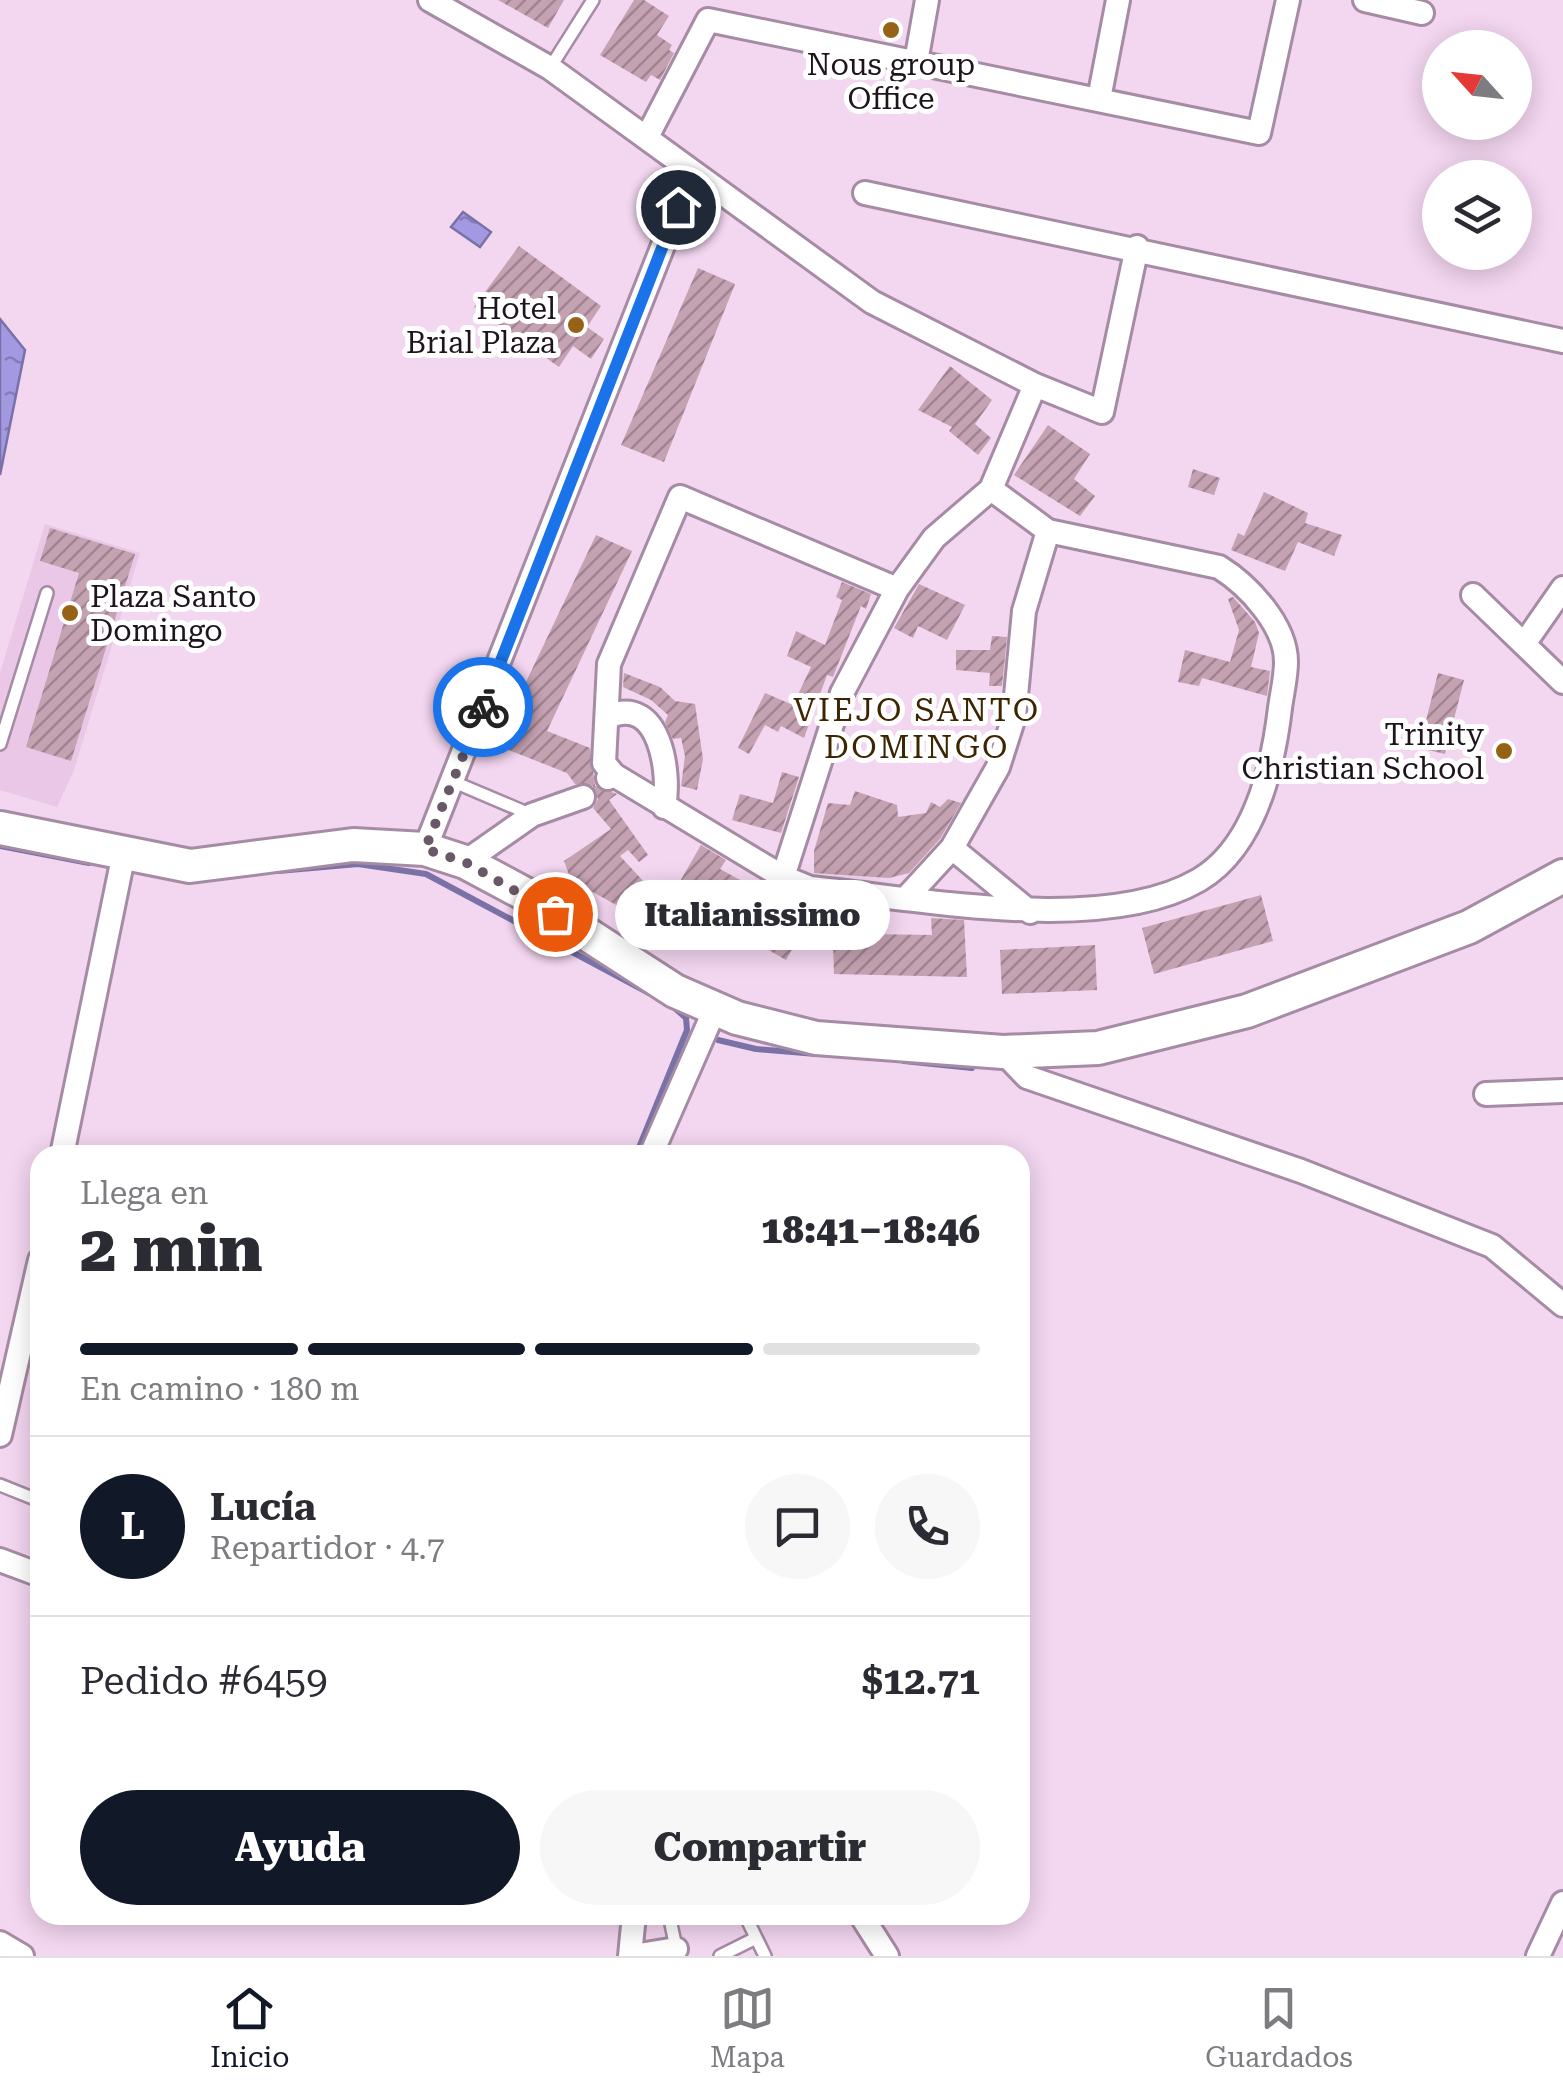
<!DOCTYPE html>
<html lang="es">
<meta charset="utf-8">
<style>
:root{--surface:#fff;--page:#f7f7f7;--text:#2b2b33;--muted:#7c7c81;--line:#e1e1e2;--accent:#111827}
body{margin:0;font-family:"Roboto Serif",serif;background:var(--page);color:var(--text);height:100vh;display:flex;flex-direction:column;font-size:38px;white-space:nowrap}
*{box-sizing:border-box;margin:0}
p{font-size:32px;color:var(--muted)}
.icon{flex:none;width:55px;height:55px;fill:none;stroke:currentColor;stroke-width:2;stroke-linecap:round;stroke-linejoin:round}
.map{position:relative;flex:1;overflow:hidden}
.panel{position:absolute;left:30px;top:1145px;width:1000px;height:780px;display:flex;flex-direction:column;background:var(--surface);border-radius:30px;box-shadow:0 5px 25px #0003}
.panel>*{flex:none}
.needle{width:65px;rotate:297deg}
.controls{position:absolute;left:1422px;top:30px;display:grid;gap:20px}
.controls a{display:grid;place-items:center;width:110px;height:110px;border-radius:50%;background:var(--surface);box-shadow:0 5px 25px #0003;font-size:50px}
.pin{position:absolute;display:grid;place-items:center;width:85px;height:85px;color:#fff;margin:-42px;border:5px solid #fff;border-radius:50%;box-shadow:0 2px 10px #0007}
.courier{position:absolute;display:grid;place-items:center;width:100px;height:100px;margin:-50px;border:8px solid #1a73e8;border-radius:50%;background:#fff;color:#222;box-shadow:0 2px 12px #0007}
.bubble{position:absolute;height:70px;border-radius:35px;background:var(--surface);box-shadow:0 5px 25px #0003;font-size:32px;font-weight:800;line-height:70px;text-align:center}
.head em{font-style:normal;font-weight:800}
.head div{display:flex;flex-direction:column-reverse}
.head{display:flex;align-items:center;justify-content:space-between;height:170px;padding:0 50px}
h1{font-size:65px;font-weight:800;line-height:75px}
.bar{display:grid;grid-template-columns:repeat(4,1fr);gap:15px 10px;align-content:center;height:120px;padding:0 50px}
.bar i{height:12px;border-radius:8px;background:var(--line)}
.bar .active{background:var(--accent)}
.bar p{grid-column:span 4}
.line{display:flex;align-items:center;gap:25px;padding:0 50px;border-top:2px solid var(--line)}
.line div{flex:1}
.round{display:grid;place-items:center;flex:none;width:105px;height:105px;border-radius:52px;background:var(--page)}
.cta{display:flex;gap:20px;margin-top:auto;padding:20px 50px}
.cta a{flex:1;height:115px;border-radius:60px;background:var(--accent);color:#fff;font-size:40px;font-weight:800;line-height:115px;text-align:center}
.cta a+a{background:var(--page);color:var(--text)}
.tabs{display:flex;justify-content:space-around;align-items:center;height:140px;border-top:2px solid var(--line);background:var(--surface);font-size:28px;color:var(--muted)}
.tabs a{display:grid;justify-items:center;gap:5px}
.tabs .active{color:var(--accent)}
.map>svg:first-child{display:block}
.built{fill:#eac7e6}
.water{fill:url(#water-ripples);stroke:#7a71a7;stroke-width:2.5}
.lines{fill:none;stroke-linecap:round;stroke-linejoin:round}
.stream{stroke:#7a71a7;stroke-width:6}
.building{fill:url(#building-hatch)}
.lane-casing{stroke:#a58ba3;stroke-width:16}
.street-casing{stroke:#a58ba3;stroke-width:28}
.secondary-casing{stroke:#a58ba3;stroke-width:38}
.lane{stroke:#fff;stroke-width:11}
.street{stroke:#fff;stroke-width:22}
.secondary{stroke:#fff;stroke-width:32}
.done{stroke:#695867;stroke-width:10;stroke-dasharray:0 18}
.route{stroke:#1a73e8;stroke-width:12}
.poi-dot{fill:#956216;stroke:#fff;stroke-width:4}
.labels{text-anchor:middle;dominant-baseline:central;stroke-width:10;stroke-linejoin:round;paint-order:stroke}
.poi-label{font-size:30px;fill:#1e141d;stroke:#fff;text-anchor:end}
.neighbourhood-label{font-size:32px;letter-spacing:2.5px;fill:#3d2502;stroke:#fff}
</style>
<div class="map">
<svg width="1563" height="1956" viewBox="0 0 1563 1956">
<defs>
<pattern id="water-ripples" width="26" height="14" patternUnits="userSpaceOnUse" patternTransform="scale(2.5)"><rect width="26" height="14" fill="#a299e2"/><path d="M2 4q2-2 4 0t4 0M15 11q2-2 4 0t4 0" fill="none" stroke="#837cb7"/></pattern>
<pattern id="building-hatch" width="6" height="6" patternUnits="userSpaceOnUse" patternTransform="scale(2.5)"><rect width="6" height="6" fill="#c5a2b2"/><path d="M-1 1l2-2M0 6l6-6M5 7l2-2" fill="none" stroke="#9f8390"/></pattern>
</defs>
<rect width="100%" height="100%" fill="#f3d6f0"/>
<path class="built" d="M 45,524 L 140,553 L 74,770 L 57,807 L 0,790 L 0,673 Z"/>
<path class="water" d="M 463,212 L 491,232 L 480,247 L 451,227 Z
M 0,319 L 25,350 L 0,475 Z"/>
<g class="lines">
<path class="stream" d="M 0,846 L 89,863
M 278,871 L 358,864 L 426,874 L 649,993
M 718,1040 L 756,1049 L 816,1054
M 904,1061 L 972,1068
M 636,1155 L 687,1030 L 686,1018 L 669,1003"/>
</g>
<path class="building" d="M 498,0 L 564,0 L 548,28 Z
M 634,0 L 644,0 L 669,16 L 657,35 L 672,45 L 669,50 L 674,53 L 660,80 L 651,75 L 646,82 L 600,55 Z
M 519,246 L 601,306 L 587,327 L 604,339 L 591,359 L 573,346 L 559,367 L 474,307 Z
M 698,268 L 735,284 L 664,462 L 621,445 Z
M 950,366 L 992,400 L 975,424 L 991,438 L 978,455 L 949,431 L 952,427 L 918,410 Z
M 1048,425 L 1090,454 L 1074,479 L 1095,496 L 1080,516 L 1014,475 Z
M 1193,469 L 1220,478 L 1214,495 L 1188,487 Z
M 1264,492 L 1308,513 L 1305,523 L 1342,535 L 1334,556 L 1298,542 L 1285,571 L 1231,550 L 1238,533 L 1244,536 Z
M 50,528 L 135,554 L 71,761 L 26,747 L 79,573 L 40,561 Z
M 596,535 L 632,551 L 547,731 L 590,748 L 595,786 L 617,794 L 609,800 L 648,855 L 639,862 L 628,850 L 620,856 L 645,883 L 629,912 L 571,880 L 564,861 L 611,829 L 593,808 L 598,799 L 593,786 L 575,784 L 567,773 L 496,745 Z
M 842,582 L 871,594 L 866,609 L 861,606 L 833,677 L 827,675 L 804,738 L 781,726 L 778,732 L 765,725 L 749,754 L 738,748 L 765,693 L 793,705 L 811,667 L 787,656 L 796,631 L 825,645 L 842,600 L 836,597 Z
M 919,584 L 965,605 L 947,640 L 918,626 L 913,638 L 894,628 Z
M 1233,597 L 1255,622 L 1259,633 L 1251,667 L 1270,671 L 1267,696 L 1202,678 L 1199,686 L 1178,682 L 1185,650 L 1230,662 L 1239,630 L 1228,599 Z
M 992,636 L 1007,637 L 1002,686 L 989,686 L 990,673 L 956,670 L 956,650 L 990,650 Z
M 624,673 L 660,687 L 675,701 L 695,704 L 703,759 L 697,790 L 681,786 L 685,756 L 681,738 L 673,739 L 665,722 L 668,715 L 651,700 L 623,687 Z
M 1438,673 L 1464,680 L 1445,754 L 1419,748 Z
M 782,772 L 799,777 L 781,833 L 732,820 L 740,794 L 773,803 Z
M 855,791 L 897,805 L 898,817 L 926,813 L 931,802 L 940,807 L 948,799 L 961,803 L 940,839 L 909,873 L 889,878 L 814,873 L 814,851 L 828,803 L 850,805 Z
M 701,845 L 726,860 L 720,869 L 785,905 L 789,896 L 816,909 L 786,960 L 672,895 Z
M 1261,895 L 1273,941 L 1154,974 L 1142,928 Z
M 870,914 L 871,934 L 932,935 L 931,918 L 964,920 L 967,977 L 834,974 L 832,916 Z
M 1095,945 L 1097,990 L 1002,994 L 1000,950 Z"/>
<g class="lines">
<defs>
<path id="lane" d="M 550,68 L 593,0
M 0,744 L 47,593
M 454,782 L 532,815
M 0,1485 L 40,1501
M 669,1915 L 677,1952
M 745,1915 L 765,1956
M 720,1956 L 756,1938"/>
<path id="street" d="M 430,0 L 550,68 L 872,302 L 1035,385 L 1102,412 L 1137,247
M 1365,0 L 1422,13
M 916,62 L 927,0
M 1099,99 L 1118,0
M 648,135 L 708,20 L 1259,133 L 1288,0
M 865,193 L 1563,341
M 1473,595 L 1563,682
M 1524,644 L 1563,588
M 608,717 C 660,693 671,774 664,807
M 614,775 L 604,763 L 609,664 L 680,497 L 897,589
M 608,778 L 614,775 L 783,877 L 810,888 C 917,898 1103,936 1199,880 C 1255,847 1273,767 1280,708 C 1282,693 1286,677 1286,662 C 1286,625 1248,585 1219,567 L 1048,531 L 991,489
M 952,848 L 1030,912
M 425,849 L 692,172
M 465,862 L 532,815 L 583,797
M 783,877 L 842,693 L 897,589 L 934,538 L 991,489 L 1035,385
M 907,897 L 952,848 L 998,767 L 1014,717 L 1024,611 L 1048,531
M 1003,1052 L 1027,1077 L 1301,1171 L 1492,1246 L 1563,1305
M 1486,1094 L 1563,1091
M 62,1155 L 124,853
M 651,1155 L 715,1009
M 0,1435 L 40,1260
M 0,1560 L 40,1575
M 861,1915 L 887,1956
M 0,1943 L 22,1956
M 630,1956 L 634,1915
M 633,1956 L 676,1949
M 1538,1956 L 1563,1903"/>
<path id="secondary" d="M 0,828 L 190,866 L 353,845 L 425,849 L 465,862 L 525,894 L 675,991 L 737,1018 L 816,1038 L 1003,1052 L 1098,1048 L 1247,1011 L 1469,927 L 1563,876"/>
</defs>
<use href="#lane" class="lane-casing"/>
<use href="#street" class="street-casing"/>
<use href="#secondary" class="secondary-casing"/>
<use href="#lane" class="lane"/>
<use href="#street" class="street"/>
<use href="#secondary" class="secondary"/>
</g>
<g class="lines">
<path class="done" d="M 483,707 L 425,849 L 465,862 L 555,914"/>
<path class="route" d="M 483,707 L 678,207"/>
</g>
<g class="poi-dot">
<circle cx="891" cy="30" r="10"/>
<circle cx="576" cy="325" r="10"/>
<circle cx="70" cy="613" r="10"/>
<circle cx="1504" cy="751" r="10"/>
</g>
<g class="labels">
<g class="poi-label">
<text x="891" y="64" text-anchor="middle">Nous group<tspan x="891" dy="34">Office</tspan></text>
<text x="556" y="308">Hotel<tspan x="556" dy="34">Brial Plaza</tspan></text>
<text x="90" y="596" text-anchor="start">Plaza Santo<tspan x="90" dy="34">Domingo</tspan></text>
<text x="1484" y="734">Trinity<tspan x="1484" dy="34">Christian School</tspan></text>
</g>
<g class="neighbourhood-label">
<text x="917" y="710">VIEJO SANTO<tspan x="917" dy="37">DOMINGO</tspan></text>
</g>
</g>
</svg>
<div class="controls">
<a><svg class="needle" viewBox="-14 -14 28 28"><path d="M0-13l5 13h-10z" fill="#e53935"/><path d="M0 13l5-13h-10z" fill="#7c7c81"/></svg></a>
<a><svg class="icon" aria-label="layers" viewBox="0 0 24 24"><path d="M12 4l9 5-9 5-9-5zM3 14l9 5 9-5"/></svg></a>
</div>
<div class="pin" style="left:555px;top:914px;background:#ea580c"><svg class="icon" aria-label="bag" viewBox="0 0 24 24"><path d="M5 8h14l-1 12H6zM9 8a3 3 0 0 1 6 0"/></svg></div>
<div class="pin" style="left:678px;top:207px;background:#1f2937"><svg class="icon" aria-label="home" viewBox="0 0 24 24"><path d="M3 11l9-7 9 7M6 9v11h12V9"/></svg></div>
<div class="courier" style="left:483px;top:707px"><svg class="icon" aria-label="bike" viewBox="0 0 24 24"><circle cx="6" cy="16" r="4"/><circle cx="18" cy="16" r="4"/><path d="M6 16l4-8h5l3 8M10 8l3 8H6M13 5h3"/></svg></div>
<div class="bubble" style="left:615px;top:880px;width:275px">Italianissimo</div>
<section class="panel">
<div class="head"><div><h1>2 min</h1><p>Llega en</p></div><em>18:41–18:46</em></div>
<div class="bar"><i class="active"></i><i class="active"></i><i class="active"></i><i></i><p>En camino · 180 m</p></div>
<div class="line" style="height:180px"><b class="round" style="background:var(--accent);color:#fff">L</b><div><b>Lucía</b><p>Repartidor · 4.7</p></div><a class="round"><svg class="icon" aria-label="chat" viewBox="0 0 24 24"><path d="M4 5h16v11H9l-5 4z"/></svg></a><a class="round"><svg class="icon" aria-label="phone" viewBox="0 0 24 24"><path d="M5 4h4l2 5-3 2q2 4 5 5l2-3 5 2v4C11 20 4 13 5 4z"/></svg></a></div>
<div class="line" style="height:130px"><div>Pedido #6459</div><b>$12.71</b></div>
<div class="cta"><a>Ayuda</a><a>Compartir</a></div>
</section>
</div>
<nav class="tabs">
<a class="active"><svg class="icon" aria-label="home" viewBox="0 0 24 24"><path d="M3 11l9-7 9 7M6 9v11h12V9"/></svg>Inicio</a>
<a><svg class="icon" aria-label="map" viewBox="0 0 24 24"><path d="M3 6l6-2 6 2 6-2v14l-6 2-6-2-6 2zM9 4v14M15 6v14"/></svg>Mapa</a>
<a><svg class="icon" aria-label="saved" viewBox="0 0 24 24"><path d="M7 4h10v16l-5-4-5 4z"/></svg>Guardados</a>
</nav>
